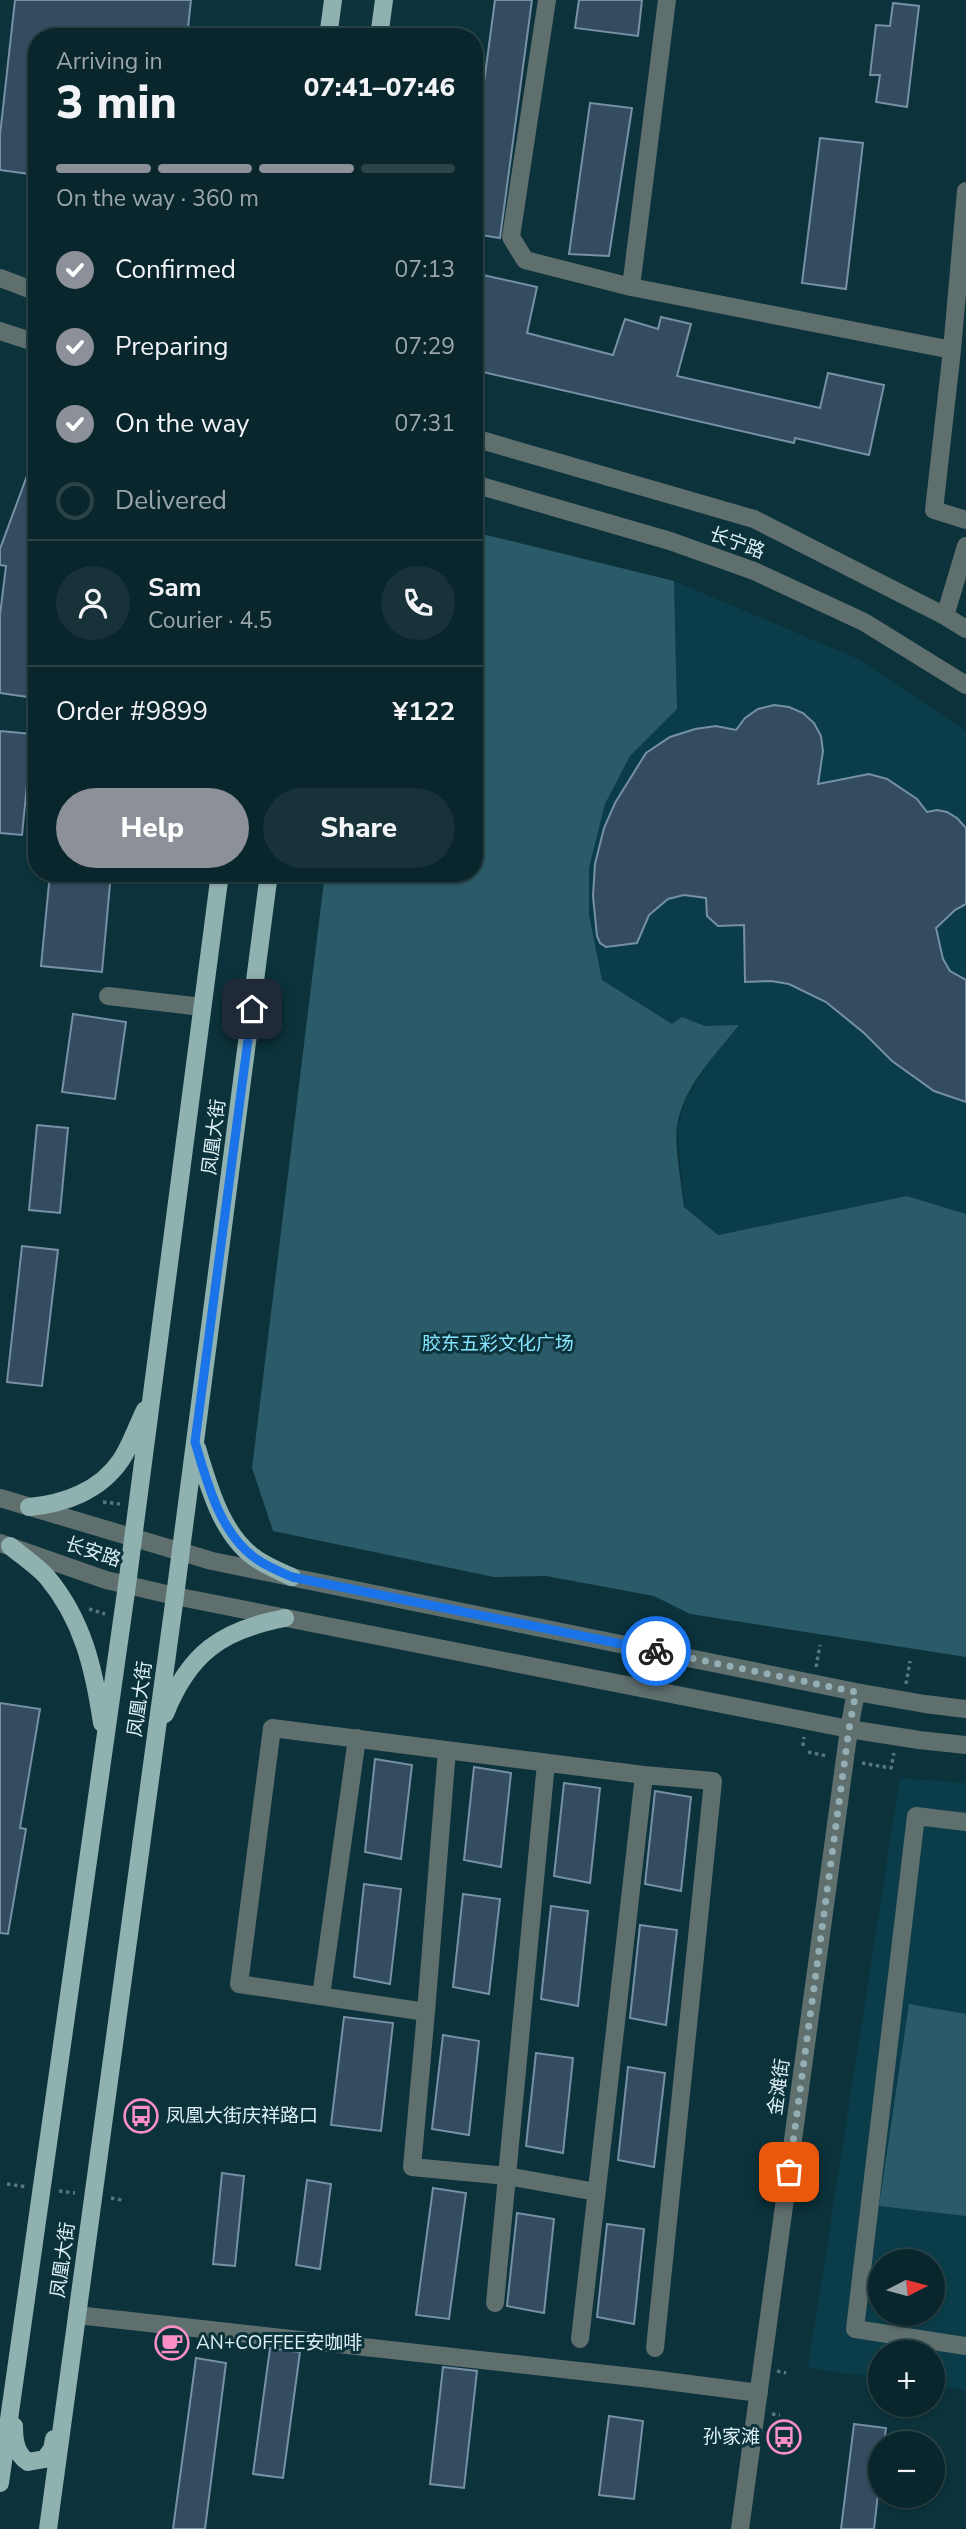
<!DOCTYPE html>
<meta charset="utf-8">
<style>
:root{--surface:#09262c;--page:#173238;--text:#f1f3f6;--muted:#99a5a9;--line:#294348;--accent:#8c9099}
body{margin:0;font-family:"Nunito Sans","Noto Sans SC",sans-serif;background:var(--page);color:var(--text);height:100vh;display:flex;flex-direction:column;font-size:26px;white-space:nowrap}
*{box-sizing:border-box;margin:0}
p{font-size:23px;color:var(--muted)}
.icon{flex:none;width:38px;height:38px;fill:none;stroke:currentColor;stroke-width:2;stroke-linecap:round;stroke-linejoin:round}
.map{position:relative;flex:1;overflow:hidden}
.details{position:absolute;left:28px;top:28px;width:455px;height:854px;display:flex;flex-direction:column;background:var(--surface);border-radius:28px;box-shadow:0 2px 5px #0004,0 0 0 2px var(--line)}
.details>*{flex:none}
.needle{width:46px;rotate:84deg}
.controls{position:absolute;left:868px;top:2249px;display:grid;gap:14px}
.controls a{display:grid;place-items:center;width:77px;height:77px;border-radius:50%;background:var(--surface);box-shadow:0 2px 5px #0004,0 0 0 2px var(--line);font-size:35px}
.pin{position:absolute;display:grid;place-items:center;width:60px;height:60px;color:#fff;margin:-30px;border-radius:14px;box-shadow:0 4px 10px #0006}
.courier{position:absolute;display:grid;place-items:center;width:70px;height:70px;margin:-35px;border:5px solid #1a73e8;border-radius:50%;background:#fff;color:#222;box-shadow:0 2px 9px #0007}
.overview em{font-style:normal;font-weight:800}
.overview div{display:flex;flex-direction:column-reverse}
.overview{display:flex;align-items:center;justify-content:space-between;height:119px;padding:0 28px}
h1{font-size:46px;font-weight:800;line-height:52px}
.bar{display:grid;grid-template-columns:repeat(4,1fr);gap:10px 7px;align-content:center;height:84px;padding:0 28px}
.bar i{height:9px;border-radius:5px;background:var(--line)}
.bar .current{background:var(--accent)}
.bar p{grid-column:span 4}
.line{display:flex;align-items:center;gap:18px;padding:0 28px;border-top:2px solid var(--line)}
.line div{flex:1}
.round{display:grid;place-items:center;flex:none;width:74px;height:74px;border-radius:37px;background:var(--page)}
ol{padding:0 28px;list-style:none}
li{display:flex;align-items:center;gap:21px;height:77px}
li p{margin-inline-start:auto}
li .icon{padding:7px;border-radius:50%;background:var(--accent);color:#fff;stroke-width:4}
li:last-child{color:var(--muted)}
li i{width:38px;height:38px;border:4px solid var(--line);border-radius:50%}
.button{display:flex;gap:14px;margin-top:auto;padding:14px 28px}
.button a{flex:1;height:80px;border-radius:42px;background:var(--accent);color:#fff;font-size:28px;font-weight:800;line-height:80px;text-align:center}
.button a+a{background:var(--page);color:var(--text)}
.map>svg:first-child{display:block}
.built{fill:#0a3d49;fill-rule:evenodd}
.green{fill:#2b5b68}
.building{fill:#344c60;stroke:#7690a6;stroke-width:2}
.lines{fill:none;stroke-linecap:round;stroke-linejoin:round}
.path{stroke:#57767e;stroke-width:3.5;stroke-dasharray:3.5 3.5;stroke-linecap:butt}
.minor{stroke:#5f6f6e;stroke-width:18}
.major{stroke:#8fb1af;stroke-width:18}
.done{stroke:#94aeb5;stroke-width:7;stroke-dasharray:0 12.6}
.route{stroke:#1a73e8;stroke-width:9}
.labels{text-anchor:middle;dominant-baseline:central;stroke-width:6;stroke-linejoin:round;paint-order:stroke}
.street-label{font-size:19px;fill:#ddf0f6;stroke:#0c323b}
.park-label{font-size:19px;fill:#85e4fe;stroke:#0c323b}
.poi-label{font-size:19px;fill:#ddf0f6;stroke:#0c323b;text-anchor:start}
</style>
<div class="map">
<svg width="966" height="2529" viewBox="0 0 966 2529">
<rect width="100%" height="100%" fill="#0c323b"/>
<path class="built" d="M 674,581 L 863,661 L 966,731 L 966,1214 L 907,1196 L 718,1235 L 684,1207 L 677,1127 L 686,1099 L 704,1070 L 705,1026 L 682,1017 L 672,1025 L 602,980 L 589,915 L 589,868 L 605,804 L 630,756 L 677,708 Z
M 900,1778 L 966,1783 L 966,2390 L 933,2386 L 933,2352 L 880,2352 L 880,2378 L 808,2368 ZM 880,2261 L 933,2261 L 933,2314 L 880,2314 Z"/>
<path class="green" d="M 474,532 L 674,581 L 677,709 L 630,756 L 605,804 L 589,868 L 589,915 L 602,980 L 672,1024 L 682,1017 L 705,1026 L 739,1025 C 716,1054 683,1087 677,1126 C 674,1144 682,1187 684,1207 L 718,1235 L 907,1196 L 966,1214 L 966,1657 L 690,1614 L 654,1596 L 546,1576 L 494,1577 L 273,1531 L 252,1468 L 325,873 L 474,873 Z
M 909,2004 L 966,2014 L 966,2216 L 879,2206 Z"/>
<path class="building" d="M 15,0 L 191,0 L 187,37 L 37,37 L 37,175 L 0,170 L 0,135 Z
M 495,0 L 532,0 L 500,238 L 474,234 L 474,157 Z
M 579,0 L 642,0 L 638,36 L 575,28 Z
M 893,3 L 919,6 L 907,107 L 876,102 L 880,75 L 870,75 L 876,25 L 890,26 Z
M 590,103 L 632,108 L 609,256 L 569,254 Z
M 820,138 L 863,143 L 846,289 L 802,283 Z
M 474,273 L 537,287 L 527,333 L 613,355 L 625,319 L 658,329 L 661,317 L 691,324 L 677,376 L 820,408 L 828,373 L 884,385 L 869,455 L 795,438 L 794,443 L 474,370 Z
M 35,454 L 37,454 L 35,698 L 0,693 L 0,615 L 6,566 L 0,565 L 0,549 Z
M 774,705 L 789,707 L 803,713 L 814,723 L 821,736 L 823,751 L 818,784 L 869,774 L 887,779 L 917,799 L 927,812 L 937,810 L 947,812 L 957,818 L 966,828 L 966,904 L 955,910 L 936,928 L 943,959 L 950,971 L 966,980 L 966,1102 L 934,1091 L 892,1061 L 864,1033 L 826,1002 L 789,984 L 771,981 L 745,982 L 744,925 L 718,926 L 707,916 L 706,898 L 684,895 L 668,899 L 649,915 L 637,943 L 606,947 L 600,943 L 597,936 L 593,896 L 595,864 L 604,828 L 615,803 L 646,753 L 670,737 L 695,729 L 716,726 L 736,730 L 745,718 L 758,709 Z
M 0,731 L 32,734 L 22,835 L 0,833 Z
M 50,873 L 111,873 L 102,972 L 41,966 Z
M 73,1014 L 126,1022 L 115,1099 L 62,1092 Z
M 37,1125 L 68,1128 L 60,1213 L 29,1210 Z
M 22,1246 L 58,1250 L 42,1386 L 7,1382 Z
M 0,1703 L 40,1709 L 20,1828 L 26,1829 L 8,1934 L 0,1933 Z
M 375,1759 L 412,1765 L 401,1859 L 365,1852 Z
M 474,1767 L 511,1773 L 501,1867 L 464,1860 Z
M 564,1783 L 600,1788 L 590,1883 L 554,1876 Z
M 655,1791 L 691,1797 L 681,1891 L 645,1884 Z
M 364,1884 L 401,1889 L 390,1984 L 354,1977 Z
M 463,1894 L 500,1899 L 489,1994 L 453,1987 Z
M 551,1906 L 588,1911 L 578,2006 L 541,1999 Z
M 640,1925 L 677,1930 L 666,2025 L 630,2018 Z
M 344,2017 L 393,2023 L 381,2131 L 331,2125 Z
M 443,2035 L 479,2041 L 469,2135 L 432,2129 Z
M 536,2053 L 573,2058 L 563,2153 L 526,2146 Z
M 628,2067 L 665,2073 L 654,2167 L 618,2160 Z
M 222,2173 L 244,2176 L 235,2266 L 213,2264 Z
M 307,2180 L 331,2184 L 320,2269 L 296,2265 Z
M 433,2188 L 466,2193 L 449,2319 L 416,2315 Z
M 517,2213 L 554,2219 L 544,2313 L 507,2306 Z
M 607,2224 L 644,2229 L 634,2324 L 597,2317 Z
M 270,2348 L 300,2352 L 283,2478 L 253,2474 Z
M 196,2358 L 226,2363 L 205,2529 L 173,2529 Z
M 443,2367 L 477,2371 L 464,2488 L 430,2484 Z
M 609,2416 L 643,2421 L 634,2499 L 599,2495 Z
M 854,2424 L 886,2428 L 884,2443 L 880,2443 L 880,2476 L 874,2529 L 841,2529 Z"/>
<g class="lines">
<path class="path" d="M 103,1502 L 120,1504
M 89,1609 L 105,1614
M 816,1667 L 820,1645
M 906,1684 L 910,1661
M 803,1746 L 804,1737
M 808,1752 L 827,1756
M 862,1763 L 891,1768 L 894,1753
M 7,2184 L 27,2187
M 59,2191 L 75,2193
M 111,2198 L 122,2200
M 777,2371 L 786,2373
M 772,2414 L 780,2415"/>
<path class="minor" d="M 547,0 L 511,237 L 525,260 L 631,287
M 667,0 L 631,287 L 952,350 L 934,510 L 966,520
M 0,278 L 37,292
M 0,331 L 37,343
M 952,350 L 966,191
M 474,438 L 754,519 L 945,616 L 966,629
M 474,484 L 670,541 L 754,571 L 864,622 L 966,685
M 945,616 L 966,546
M 108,996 L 202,1007
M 0,1498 L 212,1561 L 856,1692 L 925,1704 L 966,1709
M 0,1543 L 106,1580 L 175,1596 L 849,1729 L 919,1740 L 966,1745
M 546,1763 L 507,2176 L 596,2192
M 966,1822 L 916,1816 L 855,2329 L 966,2346
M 321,1996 L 357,1738
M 426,2012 L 447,1750
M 495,2303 L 507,2176 L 412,2167 L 426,2012 L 239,1984 L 272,1728 L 644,1775
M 77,2315 L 651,2379 L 759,2393
M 580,2339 L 644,1775 L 713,1781 L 655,2348
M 740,2529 L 849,1729 L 856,1692"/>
<path class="major" d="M 328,37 L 333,0
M 379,37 L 384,0
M 197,1448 C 209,1487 222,1537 258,1560 C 269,1567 281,1572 292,1577
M 29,1507 C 64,1504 100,1491 121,1460 C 131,1445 137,1426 145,1410
M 10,1546 C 22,1556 37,1566 47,1577 C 83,1620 94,1669 102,1723
M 165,1714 C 189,1653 222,1630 285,1618
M 14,2426 C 14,2441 16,2454 28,2462 L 45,2459 L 52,2449 L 54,2439
M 0,2483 L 127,1585 L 220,873
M 48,2529 L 175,1596 L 269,873"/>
</g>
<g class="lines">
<path class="done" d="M 656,1651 L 856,1692 L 849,1729 L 789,2172"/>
<path class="route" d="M 252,1009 L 195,1442 C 207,1482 220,1535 258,1560 C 268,1567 281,1572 292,1577 L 656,1651"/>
</g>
<defs>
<symbol id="bus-ring" viewBox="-11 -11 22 22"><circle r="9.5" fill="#0c323b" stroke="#fb8fc6" stroke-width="1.5"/><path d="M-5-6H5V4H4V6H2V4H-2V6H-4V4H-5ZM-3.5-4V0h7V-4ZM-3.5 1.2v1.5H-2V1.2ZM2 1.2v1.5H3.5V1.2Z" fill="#fb8fc6"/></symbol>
<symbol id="cafe-ring" viewBox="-11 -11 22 22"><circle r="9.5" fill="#0c323b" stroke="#fb8fc6" stroke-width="1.5"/><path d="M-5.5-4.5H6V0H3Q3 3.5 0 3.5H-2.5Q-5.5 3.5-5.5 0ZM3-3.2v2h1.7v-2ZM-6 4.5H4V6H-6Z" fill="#fb8fc6"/></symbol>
</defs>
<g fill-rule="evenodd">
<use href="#bus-ring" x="122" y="2097" width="38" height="38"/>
<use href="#cafe-ring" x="153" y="2324" width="38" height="38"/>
<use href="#bus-ring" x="765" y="2418" width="38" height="38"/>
</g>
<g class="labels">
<g class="street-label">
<text transform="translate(737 543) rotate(20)">长宁路</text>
<text transform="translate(214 1137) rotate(-83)">凤凰大街</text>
<text transform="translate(93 1552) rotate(18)">长安路</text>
<text transform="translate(140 1699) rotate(-82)">凤凰大街</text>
<text transform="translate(779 2087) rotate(-82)">金滩街</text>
<text transform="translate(63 2260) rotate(-82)">凤凰大街</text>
</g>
<g class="park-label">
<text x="498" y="1344">胶东五彩文化广场</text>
</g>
<g class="poi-label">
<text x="166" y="2116">凤凰大街庆祥路口</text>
<text x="196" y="2343">AN+COFFEE安咖啡</text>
<text x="760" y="2437" text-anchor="end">孙家滩</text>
</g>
</g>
</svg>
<div class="controls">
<a><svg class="needle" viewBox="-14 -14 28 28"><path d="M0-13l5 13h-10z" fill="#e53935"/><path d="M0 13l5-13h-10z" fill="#99a5a9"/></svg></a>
<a>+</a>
<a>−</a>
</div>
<div class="pin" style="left:789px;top:2172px;background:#ea580c"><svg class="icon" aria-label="bag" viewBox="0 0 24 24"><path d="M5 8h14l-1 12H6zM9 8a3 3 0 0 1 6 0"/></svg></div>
<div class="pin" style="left:252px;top:1009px;background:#1f2937"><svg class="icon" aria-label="home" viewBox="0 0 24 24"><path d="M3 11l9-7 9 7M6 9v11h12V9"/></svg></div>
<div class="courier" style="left:656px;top:1651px"><svg class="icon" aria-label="bike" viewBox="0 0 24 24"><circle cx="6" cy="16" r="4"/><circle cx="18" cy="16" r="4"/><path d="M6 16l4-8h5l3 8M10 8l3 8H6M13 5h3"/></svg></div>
<section class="details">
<div class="overview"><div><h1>3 min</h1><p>Arriving in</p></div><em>07:41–07:46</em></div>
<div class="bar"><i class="current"></i><i class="current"></i><i class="current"></i><i></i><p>On the way · 360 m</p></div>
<ol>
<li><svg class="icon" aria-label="check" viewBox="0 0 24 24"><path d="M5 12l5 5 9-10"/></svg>Confirmed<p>07:13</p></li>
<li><svg class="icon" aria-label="check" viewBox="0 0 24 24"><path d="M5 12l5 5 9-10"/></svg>Preparing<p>07:29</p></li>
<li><svg class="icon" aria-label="check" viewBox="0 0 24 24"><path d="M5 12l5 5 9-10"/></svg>On the way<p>07:31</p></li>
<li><i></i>Delivered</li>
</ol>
<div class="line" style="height:126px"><a class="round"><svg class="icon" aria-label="person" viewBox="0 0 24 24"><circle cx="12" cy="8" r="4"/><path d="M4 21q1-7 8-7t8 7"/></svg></a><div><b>Sam</b><p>Courier · 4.5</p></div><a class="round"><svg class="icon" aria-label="phone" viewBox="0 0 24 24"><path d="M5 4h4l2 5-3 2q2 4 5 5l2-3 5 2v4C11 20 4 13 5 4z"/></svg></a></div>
<div class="line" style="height:91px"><div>Order #9899</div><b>¥122</b></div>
<div class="button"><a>Help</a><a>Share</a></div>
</section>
</div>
